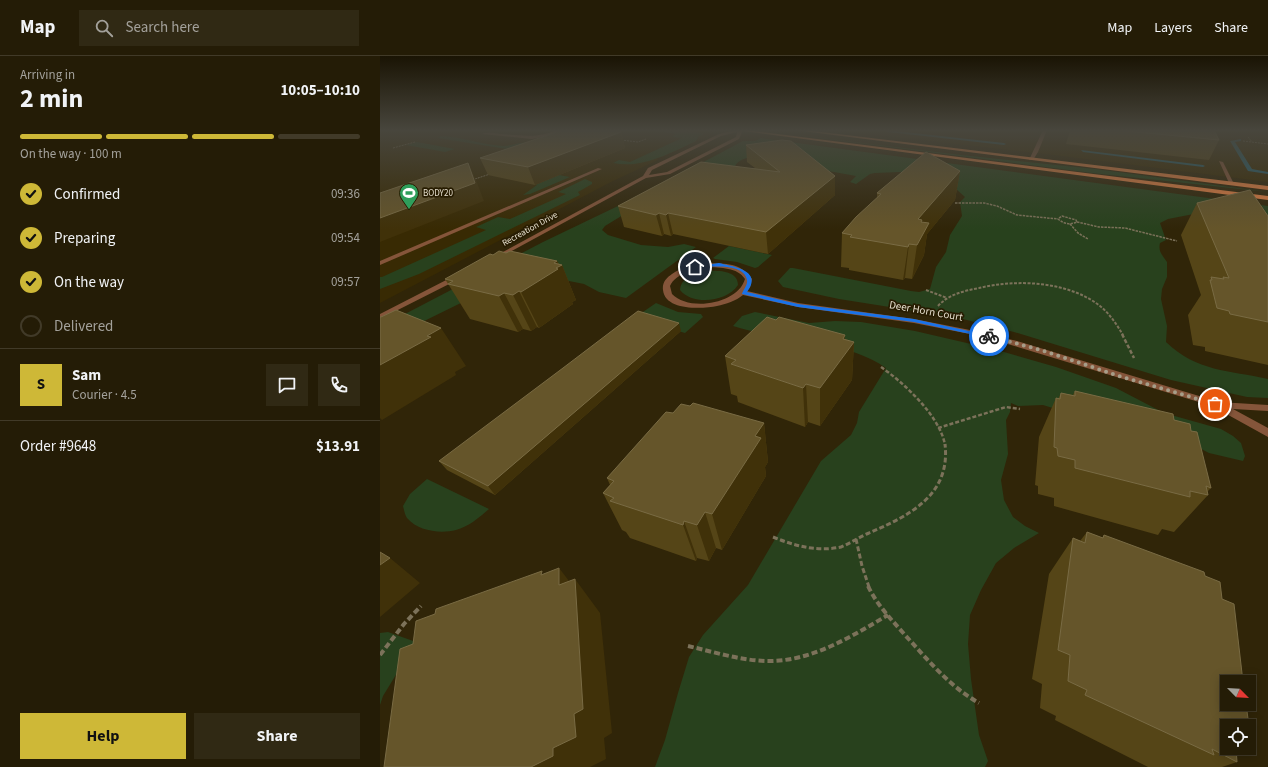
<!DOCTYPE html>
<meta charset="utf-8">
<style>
:root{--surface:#241c06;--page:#302914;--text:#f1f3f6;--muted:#a3a19b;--line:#413a28;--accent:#ceb837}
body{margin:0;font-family:"Source Sans 3",sans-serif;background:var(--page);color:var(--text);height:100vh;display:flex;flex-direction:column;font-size:15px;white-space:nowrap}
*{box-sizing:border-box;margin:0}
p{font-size:13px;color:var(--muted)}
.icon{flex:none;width:22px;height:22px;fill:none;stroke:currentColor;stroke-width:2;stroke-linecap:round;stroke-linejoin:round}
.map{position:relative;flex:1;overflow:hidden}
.side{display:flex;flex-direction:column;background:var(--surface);width:380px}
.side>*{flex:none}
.needle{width:26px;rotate:114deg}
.buttons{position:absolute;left:840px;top:619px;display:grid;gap:8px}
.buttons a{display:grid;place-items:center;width:36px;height:36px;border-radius:0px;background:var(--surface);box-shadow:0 2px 10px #0003,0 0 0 1px var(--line);font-size:20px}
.pin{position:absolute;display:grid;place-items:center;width:34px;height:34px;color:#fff;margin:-17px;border:2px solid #fff;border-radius:50%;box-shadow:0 1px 4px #0007}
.courier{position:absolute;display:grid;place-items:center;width:40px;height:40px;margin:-20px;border:3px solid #1a73e8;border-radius:50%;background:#fff;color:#222;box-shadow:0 1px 5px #0007}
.head em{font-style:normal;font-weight:700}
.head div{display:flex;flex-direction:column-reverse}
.head{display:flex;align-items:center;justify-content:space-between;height:68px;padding:0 20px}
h1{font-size:26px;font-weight:700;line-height:30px}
.bar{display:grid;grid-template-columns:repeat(4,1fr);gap:6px 4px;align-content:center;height:48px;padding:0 20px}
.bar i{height:5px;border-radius:3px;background:var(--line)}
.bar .selected{background:var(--accent)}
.bar p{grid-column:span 4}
.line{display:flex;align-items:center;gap:10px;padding:0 20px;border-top:1px solid var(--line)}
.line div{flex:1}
.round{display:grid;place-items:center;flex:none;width:42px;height:42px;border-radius:0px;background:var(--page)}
ol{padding:0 20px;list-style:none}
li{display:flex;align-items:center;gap:12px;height:44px}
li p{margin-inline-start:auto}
li .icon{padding:4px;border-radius:50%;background:var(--accent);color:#111;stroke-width:4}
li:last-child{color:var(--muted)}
li i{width:22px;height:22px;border:2px solid var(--line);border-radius:50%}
.action{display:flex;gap:8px;margin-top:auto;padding:8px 20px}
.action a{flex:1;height:46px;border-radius:0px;background:var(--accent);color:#111;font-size:16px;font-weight:700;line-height:46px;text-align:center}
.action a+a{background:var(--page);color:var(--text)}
header{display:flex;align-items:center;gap:24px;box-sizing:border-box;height:56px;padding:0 20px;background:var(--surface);border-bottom:1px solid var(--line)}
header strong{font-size:19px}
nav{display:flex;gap:22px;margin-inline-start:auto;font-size:14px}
.search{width:280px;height:36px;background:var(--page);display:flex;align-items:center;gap:10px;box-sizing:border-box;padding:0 14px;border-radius:0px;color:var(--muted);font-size:15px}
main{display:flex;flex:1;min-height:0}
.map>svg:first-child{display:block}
.built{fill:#382a03}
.green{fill:#28411d}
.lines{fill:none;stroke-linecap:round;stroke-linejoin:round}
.stream{fill:#256171;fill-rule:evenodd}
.path-far5{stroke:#7c725a;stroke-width:1;stroke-dasharray:2 1;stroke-linecap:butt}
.path-far4{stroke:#7c725a;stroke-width:1.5;stroke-dasharray:2.5 1;stroke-linecap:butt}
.path-far3{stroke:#7c725a;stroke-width:2;stroke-dasharray:3 1.5;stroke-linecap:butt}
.path-far2{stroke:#7c725a;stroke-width:2.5;stroke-dasharray:4 2;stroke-linecap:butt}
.path-far1{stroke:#7c725a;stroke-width:3;stroke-dasharray:5 2.5;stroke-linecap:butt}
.path{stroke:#7c725a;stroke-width:4;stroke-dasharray:6 3;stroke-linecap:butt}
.minor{fill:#85553a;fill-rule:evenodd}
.major{fill:#e37f43;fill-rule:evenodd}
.wall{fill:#554517}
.shaded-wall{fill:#403109}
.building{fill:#65552a;stroke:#796b44}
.route{fill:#1a73e8}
.done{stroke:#a69e89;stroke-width:4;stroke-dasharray:0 7.2}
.labels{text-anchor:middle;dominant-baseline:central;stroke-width:3.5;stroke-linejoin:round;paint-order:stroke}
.far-poi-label{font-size:9px;fill:#e6dfce;stroke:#271c01;text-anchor:start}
.far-street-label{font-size:9px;fill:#e6dfce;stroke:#271c01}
.street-label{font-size:11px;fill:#e6dfce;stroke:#271c01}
</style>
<header>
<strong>Map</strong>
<div class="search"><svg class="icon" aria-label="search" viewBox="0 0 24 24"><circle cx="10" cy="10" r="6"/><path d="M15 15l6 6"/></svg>Search here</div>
<nav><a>Map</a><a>Layers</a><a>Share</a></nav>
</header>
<main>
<section class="side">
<div class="head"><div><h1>2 min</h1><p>Arriving in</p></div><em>10:05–10:10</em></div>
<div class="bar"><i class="selected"></i><i class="selected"></i><i class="selected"></i><i></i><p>On the way · 100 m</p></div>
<ol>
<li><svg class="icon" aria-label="check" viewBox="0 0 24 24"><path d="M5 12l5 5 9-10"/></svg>Confirmed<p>09:36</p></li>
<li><svg class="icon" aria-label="check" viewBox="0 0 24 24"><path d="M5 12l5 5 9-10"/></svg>Preparing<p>09:54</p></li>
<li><svg class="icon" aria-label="check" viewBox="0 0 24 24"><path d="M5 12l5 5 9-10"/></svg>On the way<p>09:57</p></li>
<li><i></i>Delivered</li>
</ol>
<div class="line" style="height:72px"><b class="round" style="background:var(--accent);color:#111">S</b><div><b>Sam</b><p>Courier · 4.5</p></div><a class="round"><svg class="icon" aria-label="chat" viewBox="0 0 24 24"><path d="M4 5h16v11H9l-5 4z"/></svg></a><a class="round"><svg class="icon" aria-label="phone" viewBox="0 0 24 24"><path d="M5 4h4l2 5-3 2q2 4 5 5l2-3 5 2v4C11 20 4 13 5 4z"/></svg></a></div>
<div class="line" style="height:52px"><div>Order #9648</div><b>$13.91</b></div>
<div class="action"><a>Help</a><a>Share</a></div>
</section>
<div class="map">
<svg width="888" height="711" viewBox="0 0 888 711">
<rect width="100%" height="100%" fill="#302508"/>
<path class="built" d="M 0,74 L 324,74 L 332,77 L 331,79 L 277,103 L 278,104 L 231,126 L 0,247 Z
M 454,74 L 888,74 L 888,126 L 674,99 Z"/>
<path class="green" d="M 271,74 L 307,74 L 324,78 L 319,80 L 316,85 C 290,97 263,113 233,107 L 239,104 L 250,106 L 302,82 L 292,81 L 296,78 Z
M 393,76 L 581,99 L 715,113 L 888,136 L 712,117 Z
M 60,80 C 81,80 102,89 123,90 C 132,90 139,86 147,87 L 127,93 L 58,82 Z
M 381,82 L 888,150 L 888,173 L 824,156 L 788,163 L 780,167 L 786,184 L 780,187 C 778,195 782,199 787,206 L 787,221 L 782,233 L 781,243 L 787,270 L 786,286 C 817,316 849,314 888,323 L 888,342 L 867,341 L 791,324 L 634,276 L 579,262 L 459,243 L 403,231 L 398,225 L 410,212 L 413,212 L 531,235 L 539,236 L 550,233 L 556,211 L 566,196 L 570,179 L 582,160 L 580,146 L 585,141 L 565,123 L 545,115 L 495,117 L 490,118 L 476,128 L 470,126 L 476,120 L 371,101 C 363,103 355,105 354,114 L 243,159 L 225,170 L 222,174 L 228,179 L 261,189 L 288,191 L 304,188 L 316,191 L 246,242 L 219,236 L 204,228 L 159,219 L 89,243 L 32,271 L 0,271 L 163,186 L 265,137 L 363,85 L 375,85 Z
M 37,86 L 75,93 L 65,96 L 26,89 Z
M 179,119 L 190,121 L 150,138 L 143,139 L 157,129 L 155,129 Z
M 205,123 L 212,126 L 212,128 L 198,136 L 200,139 L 39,218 L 0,233 L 0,221 L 2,221 L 106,174 L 96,171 L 118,161 L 130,163 L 186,138 L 178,136 Z
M 349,190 L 392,199 L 378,211 L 375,212 L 357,206 L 335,203 L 333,202 Z
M 326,215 C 337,214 358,214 358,229 C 347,246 313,250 300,234 C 301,221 315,217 326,215 Z
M 276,247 L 298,256 L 321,258 L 323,261 L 305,277 L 261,264 L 260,258 Z
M 375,256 L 429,267 L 455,265 L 481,266 L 535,275 L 617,294 L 676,311 L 736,332 L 784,357 L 841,373 L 853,380 L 861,387 L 865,400 L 863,405 L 829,397 L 802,383 L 708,363 L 663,349 L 638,350 L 631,347 L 630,356 L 626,364 L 628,398 L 621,424 L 624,444 L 633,461 L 645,470 L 659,477 L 634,492 L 616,507 L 601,534 L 590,559 L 588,588 L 591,623 L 599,679 L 608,705 L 605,711 L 275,711 L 285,684 L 298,637 L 309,601 L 323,579 L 368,529 L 441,405 L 471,379 L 477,367 L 479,356 L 506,312 C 462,282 402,286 353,270 L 362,260 Z
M 47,423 L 109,453 C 100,461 88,471 76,474 C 60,478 38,475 27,462 C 25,459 24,454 23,450 L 30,438 Z
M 8,576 L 36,586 L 3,640 L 0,649 L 0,577 Z"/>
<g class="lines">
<path class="stream" d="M 507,74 L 624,87 L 626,88 L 624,89 L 508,76 Z
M 861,83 L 861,85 L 855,86 L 872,113 L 888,116 L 888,118 L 868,115 L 850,85 Z
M 701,94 L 823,109 L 825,110 L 823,111 L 703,96 Z"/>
<path class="path-far5" d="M 868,81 L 872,86
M 241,84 L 258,86 L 266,83
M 863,85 L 888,88
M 13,92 L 35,86
M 92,124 L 110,118"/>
<path class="path-far4" d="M 575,147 L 604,147 L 617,150 L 637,159 L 678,163
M 682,160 L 696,164 L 697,166 C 690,169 684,168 678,163 Z
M 697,166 L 719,171 L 745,172 L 797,185
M 690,168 L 698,177 L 708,183"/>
<path class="path-far3" d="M 546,234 L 567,242
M 558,250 C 569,238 584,235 599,232 C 637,223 688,225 720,250 C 730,258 737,269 743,279"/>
<path class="path-far2" d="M 742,278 L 754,302
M 501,311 C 524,327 560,360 565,389
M 558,372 L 626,351 L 640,353"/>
<path class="path-far1" d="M 393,481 C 415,490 437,496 461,491 C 471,487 479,481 489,477 C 528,460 571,440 565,388
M 476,483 L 482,510 L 489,531"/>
<path class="path" d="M 488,530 C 497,549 511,563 525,579 C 548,604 569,630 599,647
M 308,590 C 334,596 362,605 389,605 C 433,605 472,580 508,559
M 0,599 L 24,568 L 41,550"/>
<path class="minor" d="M 176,74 L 181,74 L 172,79 L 152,83 L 102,78 C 107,76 114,77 120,78 C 140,79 158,83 176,74 Z
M 356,74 L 363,74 L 359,83 L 290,118 L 266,122 L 115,204 L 110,203 L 263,120 L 268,112 L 339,78 ZM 357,76 L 356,81 L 287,116 L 269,119 L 272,114 L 341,80 Z
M 663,74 L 667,74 L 658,96 L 653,104 L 649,104 Z
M 839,105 L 843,106 L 854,128 L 849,127 Z
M 218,112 L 222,113 L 0,209 L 0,205 Z
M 327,207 C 346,208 360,206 372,223 L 370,231 L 367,235 L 418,247 L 534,263 L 595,275 L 637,285 L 839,346 L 888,349 L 888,355 L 853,353 L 888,372 L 888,381 L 832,350 L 631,289 L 595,279 L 534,267 L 418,251 L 363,239 C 356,245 346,248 337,250 C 323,253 285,255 283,234 C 282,227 286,222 292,218 C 302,211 315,209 327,207 ZM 327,211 C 341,212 357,211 365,223 C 358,248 309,256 292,238 L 290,230 C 296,217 314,214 327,211 Z
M 76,219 L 82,219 L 83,221 L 0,263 L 0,258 Z"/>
<path class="major" d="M 355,74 L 366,74 L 888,140 L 888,144 Z
M 414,74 L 425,74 L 888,130 L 888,134 Z"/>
</g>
<path class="wall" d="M 690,74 L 834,74 L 839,84 L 829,104 L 686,88 Z
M 241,76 L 245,92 L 155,129 L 108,119 L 100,102 Z
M 366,89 L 455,120 L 455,139 L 388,198 L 293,178 L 291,180 L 284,178 L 282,180 L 244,171 L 238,150 L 375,112 L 367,106 Z
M 580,115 L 575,144 L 547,178 L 544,199 L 532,223 L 525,222 L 523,224 L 469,214 L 469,212 L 461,211 L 462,177 L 497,142 L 497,137 Z
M 817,147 L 888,160 L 888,309 L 825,295 L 825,291 L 813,289 L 808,259 L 821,239 L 801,179 Z
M 126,197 L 177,205 L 179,208 L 182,209 L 196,244 L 192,246 L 193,248 L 159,272 L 157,271 L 151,275 L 143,273 L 138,276 L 90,263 L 65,223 L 113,199 Z
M 301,275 L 115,439 L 67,414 L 59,405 Z
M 465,283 L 474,286 L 472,324 L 440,370 L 428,366 L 425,371 L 358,346 L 357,340 L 351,338 L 345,300 Z
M 695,335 L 794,364 L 811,375 L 831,432 L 827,436 L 828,439 L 794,476 L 782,473 L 778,479 L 674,450 L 674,442 L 658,438 L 658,430 L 655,429 L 659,381 L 676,342 L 678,343 L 681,337 L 693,339 Z
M 310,350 L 384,367 L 388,406 L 385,411 L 386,420 L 342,494 L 336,492 L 329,505 L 317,502 L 316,505 L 250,482 L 246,476 L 242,474 L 223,437 L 230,429 L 227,422 L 293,357 Z
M 707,476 L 722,482 L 724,479 L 847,670 L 857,706 L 842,711 L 768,711 L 675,664 L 676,660 L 660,652 L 662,628 L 652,623 L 669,518 L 693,482 L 700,485 Z"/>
<path class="shaded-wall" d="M 241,76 L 245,92 L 155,129 L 148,111 Z
M 88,107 L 96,124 L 104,145 L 0,186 L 0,162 Z
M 580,115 L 575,144 L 547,178 L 544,199 L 532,223 L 537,189 L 538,163 Z
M 455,120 L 455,139 L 388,198 L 386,176 Z
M 279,157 L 284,178 L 282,180 L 276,159 Z
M 288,157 L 293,178 L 291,180 L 286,159 Z
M 529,188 L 525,222 L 523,224 L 528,191 Z
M 177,205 L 179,210 L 182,209 L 196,244 L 192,246 L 193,248 L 159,272 L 141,236 L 174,207 Z
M 139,235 L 157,271 L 151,275 L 133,239 Z
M 124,237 L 143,273 L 138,276 L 119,240 Z
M 299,267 L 301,275 L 115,439 L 108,430 Z
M 61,272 L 86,310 L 75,316 L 76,319 L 2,364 L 0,362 L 0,309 L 47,280 Z
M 465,279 L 464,299 L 474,286 L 472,324 L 440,370 L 440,332 Z
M 426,328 L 428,366 L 425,371 L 423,332 Z
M 384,367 L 388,406 L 385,411 L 386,420 L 342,494 L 332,458 L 375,380 Z
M 325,456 L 336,492 L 329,505 L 317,469 Z
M 304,465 L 317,502 L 316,505 L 303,469 Z
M 10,502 L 40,527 L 0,561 L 0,509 Z
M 179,512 L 196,534 L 195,523 L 220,557 L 232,677 L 224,682 L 226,703 L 210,711 L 151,711 L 173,692 L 179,529 Z"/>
<path class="building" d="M 183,74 L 240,74 L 241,76 L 148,111 L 100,102 Z
M 736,74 L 834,74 L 839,84 Z
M 402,84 L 411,85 L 455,120 L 386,176 L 288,157 L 286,159 L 279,157 L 276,159 L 238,150 L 321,106 L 400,116 L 366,89 Z
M 546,96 L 580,115 L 538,163 L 542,164 L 541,166 L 549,167 L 537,189 L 529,188 L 528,191 L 470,181 L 472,179 L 462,177 L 476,161 L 501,138 L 497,137 Z
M 88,107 L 95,127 L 0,162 L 0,137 Z
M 870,134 L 888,160 L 888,266 L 850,258 L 849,255 L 837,252 L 830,224 L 832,224 L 831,221 L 844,223 L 843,221 L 849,222 L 817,147 Z
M 119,195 L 126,197 L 130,195 L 177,205 L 174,207 L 182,209 L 176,212 L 178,213 L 141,236 L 139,235 L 133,239 L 124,237 L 119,240 L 68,228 L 73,225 L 65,223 L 110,198 L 113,199 Z
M 16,254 L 61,272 L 47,280 L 51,281 L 0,309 L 0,261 L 1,261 Z
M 258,255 L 299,267 L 108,430 L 59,405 L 183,312 Z
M 387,261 L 396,264 L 399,261 L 465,279 L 463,283 L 474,286 L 440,332 L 426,328 L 423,332 L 351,308 L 356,304 L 345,300 Z
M 695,335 L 793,358 L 794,364 L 810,368 L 811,375 L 817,376 L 831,432 L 826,430 L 828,439 L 810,435 L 810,441 L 695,412 L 695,404 L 678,400 L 677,392 L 674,391 L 676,342 L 680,343 L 681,337 L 695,340 Z
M 313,347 L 384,367 L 375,380 L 381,382 L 332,458 L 325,456 L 317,469 L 304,465 L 303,469 L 230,445 L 234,442 L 223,437 L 234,425 L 227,422 L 286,356 L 293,357 L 301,348 L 310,350 Z
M 707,476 L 723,482 L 724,479 L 824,516 L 825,520 L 840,526 L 842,543 L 854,548 L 863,626 L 847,626 L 847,648 L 866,648 L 869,670 L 847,670 L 847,692 L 856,692 L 857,706 L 832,693 L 834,699 L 705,639 L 707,634 L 688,625 L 690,599 L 678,594 L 693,482 L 705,487 Z
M 0,496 L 10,502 L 0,509 Z
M 179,512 L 179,529 L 195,523 L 203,653 L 194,658 L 196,681 L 173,692 L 173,700 L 151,711 L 4,711 L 20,593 L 33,588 L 36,565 L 55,558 L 56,553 L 162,515 L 161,519 Z
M 869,674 L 870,685 L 869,684 Z"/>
<linearGradient id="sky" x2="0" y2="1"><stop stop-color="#1a1404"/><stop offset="0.43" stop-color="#48463d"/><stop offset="1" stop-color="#48463d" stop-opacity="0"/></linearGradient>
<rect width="888" height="173" fill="url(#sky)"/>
<path class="route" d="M 339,207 C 354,211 383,214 367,236 L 418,248 L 534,263 L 612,280 L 609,282 L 534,266 L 418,251 L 362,238 C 363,234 368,229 367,224 C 364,206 327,211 315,212 L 312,211 Z"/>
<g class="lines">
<path class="done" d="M 609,280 L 664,295 L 739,320 L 835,348"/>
</g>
<defs>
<symbol id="stadium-pin" viewBox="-11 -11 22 30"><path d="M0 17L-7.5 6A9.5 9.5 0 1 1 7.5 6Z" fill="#2e9e5b" stroke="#271c01"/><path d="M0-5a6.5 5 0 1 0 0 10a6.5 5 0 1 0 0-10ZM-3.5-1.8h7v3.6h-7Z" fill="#fff"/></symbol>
</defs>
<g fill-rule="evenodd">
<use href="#stadium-pin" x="18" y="126" width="22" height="30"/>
</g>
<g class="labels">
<g class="far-poi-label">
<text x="43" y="137">BODY20</text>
</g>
<g class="far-street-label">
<text transform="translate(150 173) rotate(-29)">Recreation Drive</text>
</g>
<g class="street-label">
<text transform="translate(546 255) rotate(10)">Deer Horn Court</text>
</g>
</g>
</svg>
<div class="buttons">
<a><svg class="needle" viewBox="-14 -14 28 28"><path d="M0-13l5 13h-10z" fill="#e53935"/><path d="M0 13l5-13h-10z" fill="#a3a19b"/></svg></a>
<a><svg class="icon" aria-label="locate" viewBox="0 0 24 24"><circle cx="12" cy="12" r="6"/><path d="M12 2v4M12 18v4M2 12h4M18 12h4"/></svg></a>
</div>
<div class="pin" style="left:835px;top:348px;background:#ea580c"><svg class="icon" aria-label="bag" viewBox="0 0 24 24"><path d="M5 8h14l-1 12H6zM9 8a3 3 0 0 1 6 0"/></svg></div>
<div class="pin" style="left:315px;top:211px;background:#1f2937"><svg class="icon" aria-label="home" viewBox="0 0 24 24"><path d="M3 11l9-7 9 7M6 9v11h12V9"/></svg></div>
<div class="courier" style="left:609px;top:280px"><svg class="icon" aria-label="bike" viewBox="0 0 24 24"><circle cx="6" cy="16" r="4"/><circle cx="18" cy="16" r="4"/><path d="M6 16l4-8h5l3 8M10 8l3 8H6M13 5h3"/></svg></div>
</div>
</main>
